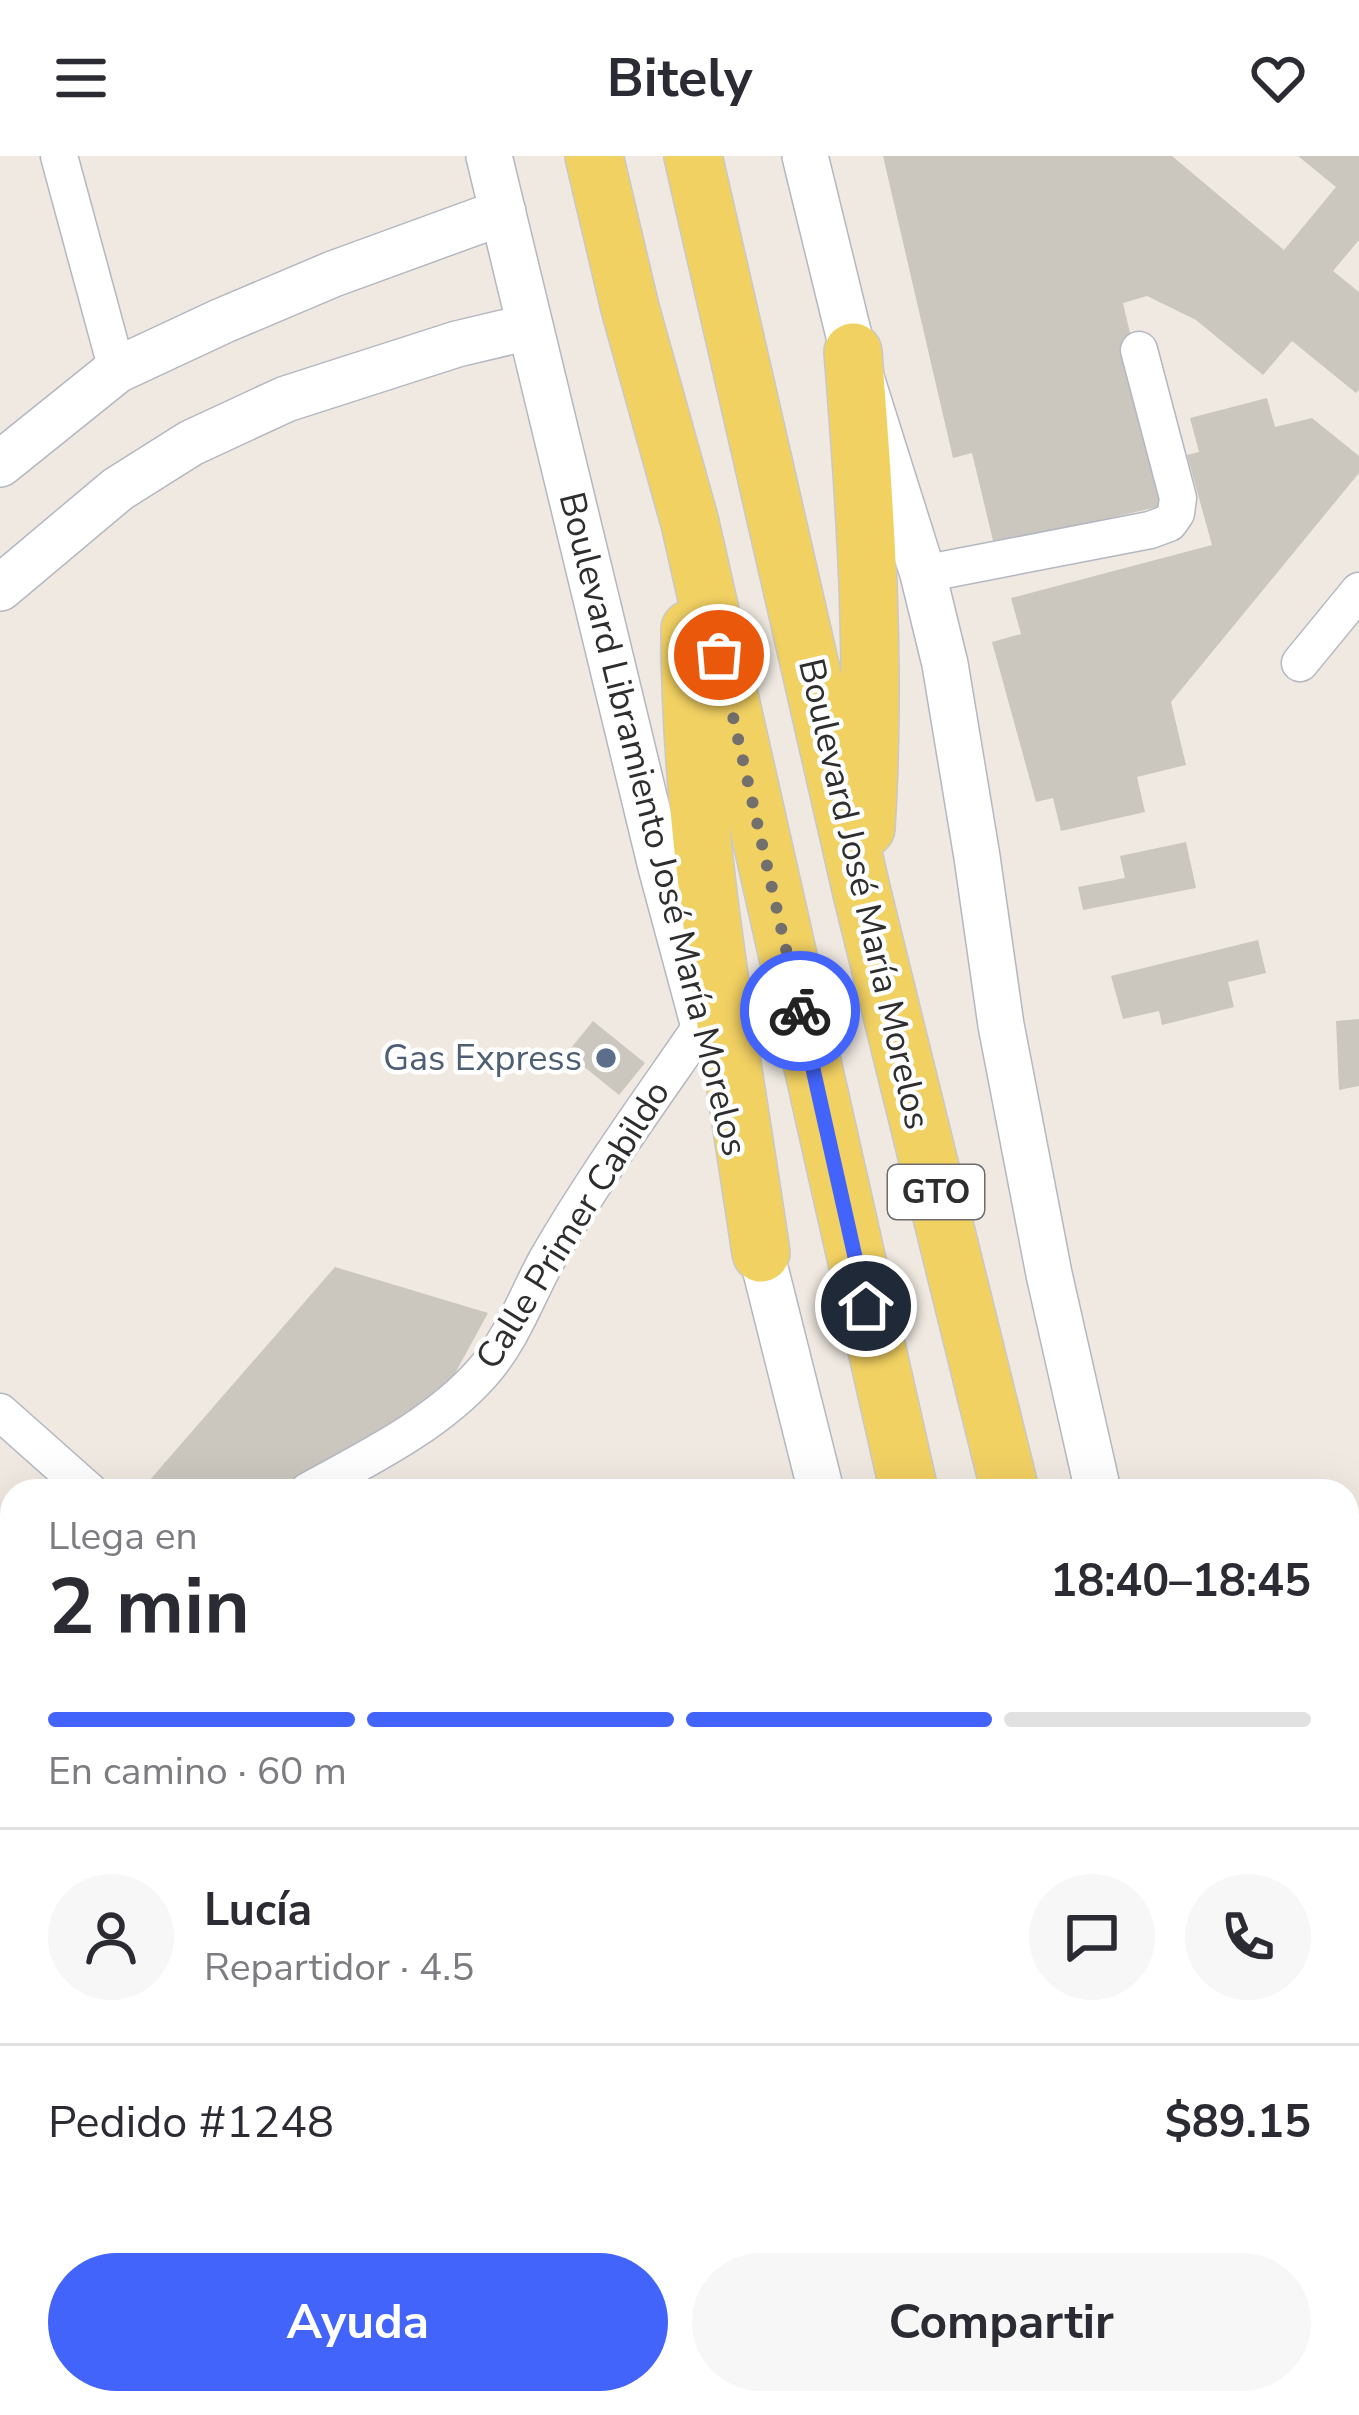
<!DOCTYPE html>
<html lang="es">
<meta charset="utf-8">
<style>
:root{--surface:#fff;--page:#f7f7f7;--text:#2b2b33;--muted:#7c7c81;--line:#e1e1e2;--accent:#4264fb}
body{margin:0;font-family:"Nunito Sans",sans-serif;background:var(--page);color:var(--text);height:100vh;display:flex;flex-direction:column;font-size:45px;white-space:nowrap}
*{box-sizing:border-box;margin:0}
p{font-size:39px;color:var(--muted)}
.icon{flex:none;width:66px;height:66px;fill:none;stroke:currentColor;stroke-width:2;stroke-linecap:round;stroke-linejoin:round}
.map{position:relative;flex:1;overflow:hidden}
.sheet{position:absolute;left:0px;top:1323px;width:1359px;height:936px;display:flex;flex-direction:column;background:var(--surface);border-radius:36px 36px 0 0;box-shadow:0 12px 48px #0002}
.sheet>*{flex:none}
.pin{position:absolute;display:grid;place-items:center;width:102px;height:102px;color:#fff;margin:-51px;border:6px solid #fff;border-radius:50%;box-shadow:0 3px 12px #0007}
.courier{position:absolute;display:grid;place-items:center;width:120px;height:120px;margin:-60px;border:9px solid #4264fb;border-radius:50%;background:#fff;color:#222;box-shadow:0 3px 15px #0007}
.head em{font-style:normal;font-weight:700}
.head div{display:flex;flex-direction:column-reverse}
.head{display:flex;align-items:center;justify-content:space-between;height:204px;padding:0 48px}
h1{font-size:78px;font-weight:700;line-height:90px}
.bar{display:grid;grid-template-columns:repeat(4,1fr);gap:18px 12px;align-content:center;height:144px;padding:0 48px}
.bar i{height:15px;border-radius:9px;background:var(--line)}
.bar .selected{background:var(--accent)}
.bar p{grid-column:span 4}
.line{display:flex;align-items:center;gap:30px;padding:0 48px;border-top:3px solid var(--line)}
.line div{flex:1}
.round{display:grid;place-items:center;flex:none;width:126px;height:126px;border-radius:63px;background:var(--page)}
.button{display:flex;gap:24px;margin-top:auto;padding:24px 48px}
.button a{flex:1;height:138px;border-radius:72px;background:var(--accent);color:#fff;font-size:48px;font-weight:700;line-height:138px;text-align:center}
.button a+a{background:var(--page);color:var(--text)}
header{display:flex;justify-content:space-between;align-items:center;height:156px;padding:0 48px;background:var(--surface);font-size:54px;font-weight:700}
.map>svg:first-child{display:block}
.building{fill:#cbc7bf}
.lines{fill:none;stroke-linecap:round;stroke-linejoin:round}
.minor-casing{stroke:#b4b7c1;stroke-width:39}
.tertiary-casing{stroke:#b4b7c1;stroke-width:48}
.primary-casing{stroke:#c9c9c9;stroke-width:60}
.path{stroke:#c9c9c9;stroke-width:6;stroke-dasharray:9 6;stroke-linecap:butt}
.minor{stroke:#fff;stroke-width:36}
.tertiary{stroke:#fff;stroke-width:45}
.primary{stroke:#f2d163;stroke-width:57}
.done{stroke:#726f6d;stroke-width:12;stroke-dasharray:0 21.6}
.route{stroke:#4264fb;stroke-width:15}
.service-dot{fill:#5c6f8a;stroke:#fff;stroke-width:4.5}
.labels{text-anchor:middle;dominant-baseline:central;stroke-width:9;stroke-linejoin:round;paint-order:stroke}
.shield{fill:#fff;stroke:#6d6d6d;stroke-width:3}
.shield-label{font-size:33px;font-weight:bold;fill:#2e2e2e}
.street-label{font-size:36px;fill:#2e2e2e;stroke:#fff}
.service-label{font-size:36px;fill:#4e5e75;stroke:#fff;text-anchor:end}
</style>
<header><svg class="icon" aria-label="menu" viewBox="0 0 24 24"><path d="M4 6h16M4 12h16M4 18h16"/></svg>Bitely<svg class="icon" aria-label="heart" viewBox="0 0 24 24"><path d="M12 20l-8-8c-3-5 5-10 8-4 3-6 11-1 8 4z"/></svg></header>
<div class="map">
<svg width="1359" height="2259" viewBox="0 0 1359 2259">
<rect width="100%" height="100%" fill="#efe9e1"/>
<path class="building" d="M 883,0 L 1172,0 L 1284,94 L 1336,31 L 1298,0 L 1359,0 L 1359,84 L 1333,115 L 1359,136 L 1359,234 L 1356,237 L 1292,185 L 1263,219 L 1196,164 L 1147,140 L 1123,147 L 1170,348 L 994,389 L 972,297 L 953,302 Z
M 1267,242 L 1275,271 L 1312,262 L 1359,300 L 1359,317 L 1171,546 L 1186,609 L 1137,621 L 1145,656 L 1061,675 L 1053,642 L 1036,646 L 992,486 L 1021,478 L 1011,442 L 1212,389 L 1187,299 L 1199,296 L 1190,262 Z
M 1186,686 L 1196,732 L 1083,754 L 1078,731 L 1125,722 L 1120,700 Z
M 1258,784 L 1266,817 L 1228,826 L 1234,851 L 1162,869 L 1159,855 L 1123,863 L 1111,820 Z
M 1359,863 L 1359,930 L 1339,934 L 1336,865 Z
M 593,865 L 645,907 L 619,939 L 567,897 Z
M 335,1111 L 488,1157 L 447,1232 L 282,1335 L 145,1335 L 142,1333 Z"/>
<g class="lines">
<defs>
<path id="minor" d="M 59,0 L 117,214
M 923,418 L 1150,374 L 1169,367 L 1176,357 L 1178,342 L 1139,194
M 1300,507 L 1359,435
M 0,1256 L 89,1335
M 308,1335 C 368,1302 436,1269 482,1217 C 511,1185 526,1142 546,1105 C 593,1023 650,945 703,868
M 0,1500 L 12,1511
M 0,1631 L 12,1615"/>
<path id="tertiary" d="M 489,0 L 661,711 L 706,878
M 805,0 L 853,196 L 923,418 L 945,508 L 977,701 L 1001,869 L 1049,1118 L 1098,1335
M 0,308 L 117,214 L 222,165 L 333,118 L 503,56
M 0,432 L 118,333 L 191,287 L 286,243 L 457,188 L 529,171
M 753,1064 L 821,1335
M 1347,1938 L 1359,1953
M 0,2152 L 12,2155
M 348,2247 L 391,2259
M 1032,2247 L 1035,2259"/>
<path id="primary" d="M 594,0 L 630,152 L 690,367 L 909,1335
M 693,0 L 862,737 L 1010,1335
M 853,196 C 866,355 876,513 866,672
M 690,473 C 690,682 731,891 761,1097
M 0,2229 L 12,2232
M 73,2247 L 121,2259
M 1122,2247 L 1125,2259
M 1253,2247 L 1256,2259"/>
</defs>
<use href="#minor" class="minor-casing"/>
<use href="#tertiary" class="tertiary-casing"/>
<use href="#primary" class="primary-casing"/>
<path class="path" d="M 1191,2247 L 1194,2259"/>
<use href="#minor" class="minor"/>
<use href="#tertiary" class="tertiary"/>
<use href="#primary" class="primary"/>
</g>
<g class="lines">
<path class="done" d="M 719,499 L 800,855"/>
<path class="route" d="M 800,855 L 866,1150"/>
</g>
<circle class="service-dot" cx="606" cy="902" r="12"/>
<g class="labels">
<rect class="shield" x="888" y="1009" width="96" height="54" rx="9"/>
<g class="shield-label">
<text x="936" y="1036">GTO</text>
</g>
<g class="street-label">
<text transform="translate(653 668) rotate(76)">Boulevard Libramiento José María Morelos</text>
<text transform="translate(864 738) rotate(77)">Boulevard José María Morelos</text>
<text transform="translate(573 1069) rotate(-58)">Calle Primer Cabildo</text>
</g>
<g class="service-label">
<text x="582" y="902">Gas Express</text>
</g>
</g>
</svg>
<div class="pin" style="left:719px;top:499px;background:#ea580c"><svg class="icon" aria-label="bag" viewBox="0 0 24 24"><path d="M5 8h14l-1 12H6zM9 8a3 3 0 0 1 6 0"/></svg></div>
<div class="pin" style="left:866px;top:1150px;background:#1f2937"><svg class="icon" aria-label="home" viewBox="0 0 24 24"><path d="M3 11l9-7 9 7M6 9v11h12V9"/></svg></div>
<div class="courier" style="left:800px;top:855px"><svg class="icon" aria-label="bike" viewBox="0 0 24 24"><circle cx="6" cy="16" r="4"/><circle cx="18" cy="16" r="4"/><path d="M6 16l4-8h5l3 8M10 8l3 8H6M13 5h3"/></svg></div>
<section class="sheet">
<div class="head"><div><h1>2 min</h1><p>Llega en</p></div><em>18:40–18:45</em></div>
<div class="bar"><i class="selected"></i><i class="selected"></i><i class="selected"></i><i></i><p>En camino · 60 m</p></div>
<div class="line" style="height:216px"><a class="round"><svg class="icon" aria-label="person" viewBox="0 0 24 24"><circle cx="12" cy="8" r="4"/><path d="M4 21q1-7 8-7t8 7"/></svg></a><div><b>Lucía</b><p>Repartidor · 4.5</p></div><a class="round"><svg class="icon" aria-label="chat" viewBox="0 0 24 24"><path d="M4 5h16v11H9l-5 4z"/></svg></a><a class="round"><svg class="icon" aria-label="phone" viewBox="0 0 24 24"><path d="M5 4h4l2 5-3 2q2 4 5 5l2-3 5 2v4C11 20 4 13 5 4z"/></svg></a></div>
<div class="line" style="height:156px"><div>Pedido #1248</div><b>$89.15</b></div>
<div class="button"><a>Ayuda</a><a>Compartir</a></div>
</section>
</div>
